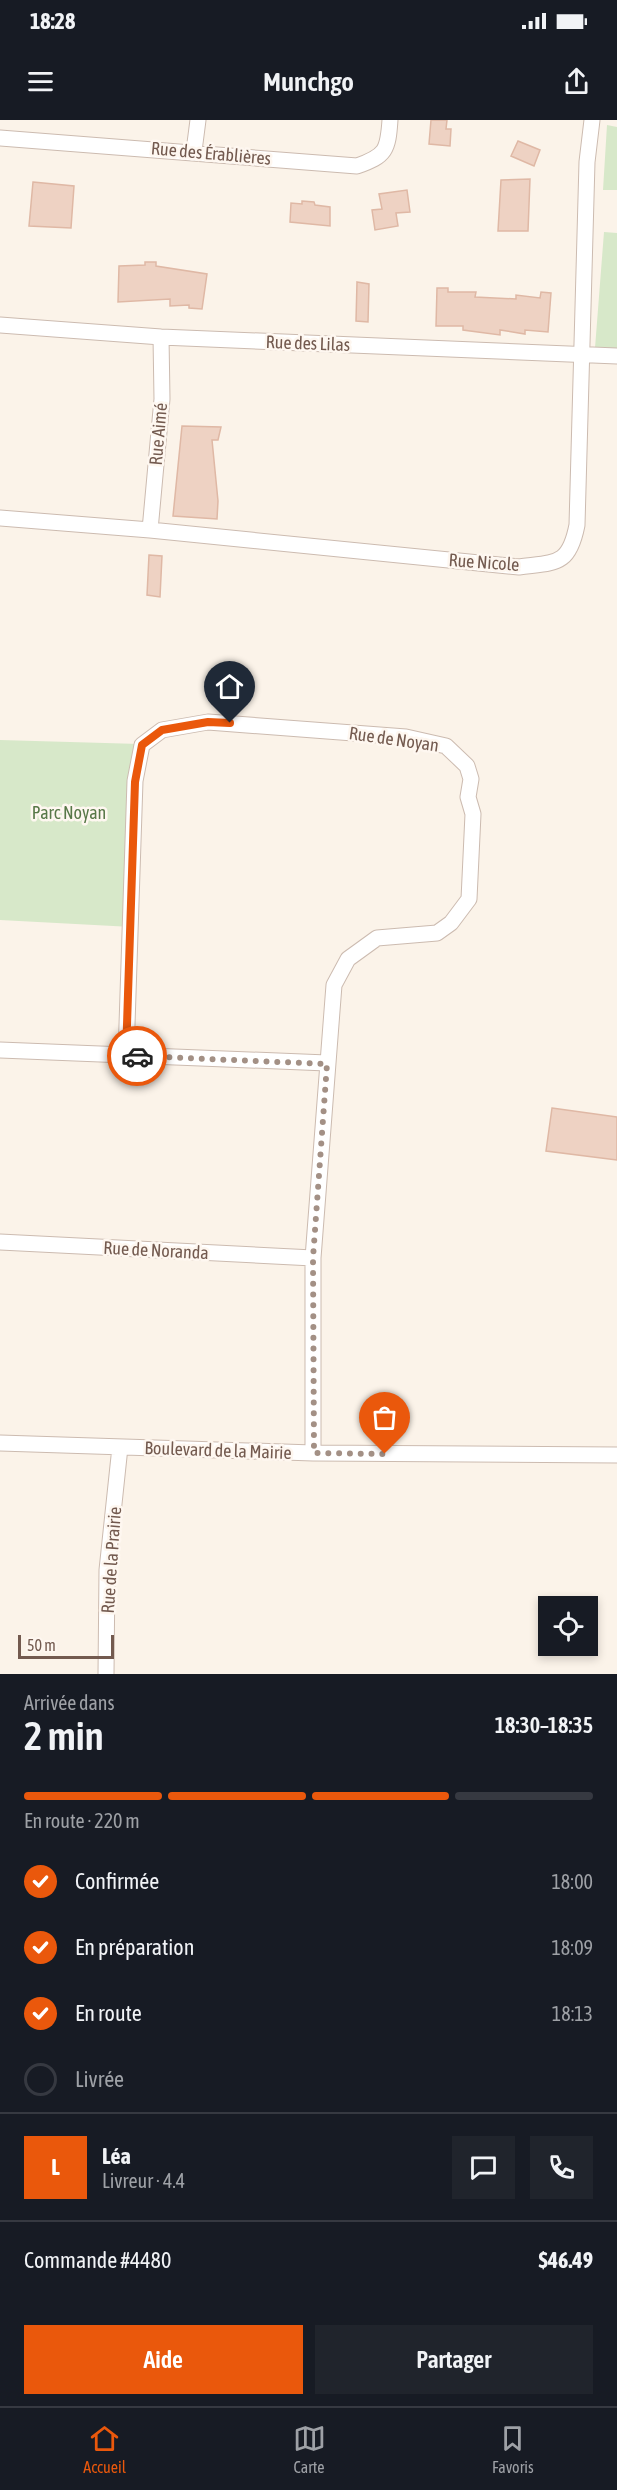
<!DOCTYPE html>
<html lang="fr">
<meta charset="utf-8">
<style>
:root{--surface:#171b24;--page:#20242c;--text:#f1f3f6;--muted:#9ea1a6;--line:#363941;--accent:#ea580c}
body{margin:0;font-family:"Asap Condensed",sans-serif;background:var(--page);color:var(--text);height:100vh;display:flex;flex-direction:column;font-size:22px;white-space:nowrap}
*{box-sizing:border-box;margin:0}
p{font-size:20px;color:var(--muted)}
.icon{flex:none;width:33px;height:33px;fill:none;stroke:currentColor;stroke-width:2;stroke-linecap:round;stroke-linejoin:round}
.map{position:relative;height:1554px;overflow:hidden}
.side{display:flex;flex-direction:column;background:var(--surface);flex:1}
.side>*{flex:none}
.controls{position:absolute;left:538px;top:1476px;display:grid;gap:12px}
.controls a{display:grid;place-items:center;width:60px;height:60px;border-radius:0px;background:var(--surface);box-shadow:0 3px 9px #0003;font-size:30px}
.scale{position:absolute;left:18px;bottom:15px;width:96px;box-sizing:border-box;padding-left:6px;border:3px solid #735a4f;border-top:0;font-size:16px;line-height:21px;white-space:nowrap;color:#735a4f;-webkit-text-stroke:4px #fef7f0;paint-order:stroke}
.pin{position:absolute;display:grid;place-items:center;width:51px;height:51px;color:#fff;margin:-62px -26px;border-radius:50% 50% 50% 0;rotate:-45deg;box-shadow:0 0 6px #0007}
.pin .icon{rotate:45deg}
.courier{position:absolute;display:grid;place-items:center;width:60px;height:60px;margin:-30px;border:4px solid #ea580c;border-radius:50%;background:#fff;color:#222;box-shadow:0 2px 8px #0007}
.head em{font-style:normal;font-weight:600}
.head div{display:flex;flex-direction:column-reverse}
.head{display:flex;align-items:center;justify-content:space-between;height:102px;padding:0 24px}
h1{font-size:39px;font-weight:600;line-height:45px}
.bar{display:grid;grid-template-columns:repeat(4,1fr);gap:9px 6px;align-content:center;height:72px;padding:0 24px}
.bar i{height:8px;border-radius:4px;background:var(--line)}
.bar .on{background:var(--accent)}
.bar p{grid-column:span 4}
.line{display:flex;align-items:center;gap:15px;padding:0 24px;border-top:2px solid var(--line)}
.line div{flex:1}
.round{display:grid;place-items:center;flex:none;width:63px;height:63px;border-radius:0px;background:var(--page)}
ol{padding:0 24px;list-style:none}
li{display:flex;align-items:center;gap:18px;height:66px}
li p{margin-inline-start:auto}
li .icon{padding:6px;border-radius:50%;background:var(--accent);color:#fff;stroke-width:4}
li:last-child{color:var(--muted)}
li i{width:33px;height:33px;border:3px solid var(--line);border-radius:50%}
.cta{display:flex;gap:12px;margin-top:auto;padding:12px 24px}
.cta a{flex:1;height:69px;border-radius:0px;background:var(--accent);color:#fff;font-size:24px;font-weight:600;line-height:69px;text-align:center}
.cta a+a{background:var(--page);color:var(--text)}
.status{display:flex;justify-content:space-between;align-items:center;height:42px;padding:0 30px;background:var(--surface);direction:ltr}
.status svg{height:16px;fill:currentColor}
header{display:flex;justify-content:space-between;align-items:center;height:78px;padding:0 24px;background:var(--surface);font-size:27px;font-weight:600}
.dock{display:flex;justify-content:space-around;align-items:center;height:84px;border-top:2px solid var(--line);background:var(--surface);font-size:16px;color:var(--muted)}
.dock a{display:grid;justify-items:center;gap:3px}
.dock .on{color:var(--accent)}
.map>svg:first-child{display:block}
.green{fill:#d7e8c9}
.building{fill:#eed2c3;stroke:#dfb8a5;stroke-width:1.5}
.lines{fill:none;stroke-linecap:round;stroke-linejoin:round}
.minor-casing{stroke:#ccbbb0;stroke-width:17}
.minor{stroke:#fff;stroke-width:15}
.done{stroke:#a39085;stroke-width:6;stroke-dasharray:0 10.8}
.route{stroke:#ea580c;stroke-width:8}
.labels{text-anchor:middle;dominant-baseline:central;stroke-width:5;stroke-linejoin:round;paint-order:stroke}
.street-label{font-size:18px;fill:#735a4f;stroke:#fef7f0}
.park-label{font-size:18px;fill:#587848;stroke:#fef7f0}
</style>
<div class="status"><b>18:28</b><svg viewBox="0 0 49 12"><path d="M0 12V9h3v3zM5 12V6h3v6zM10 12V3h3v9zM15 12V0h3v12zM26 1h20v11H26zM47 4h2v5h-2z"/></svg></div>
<header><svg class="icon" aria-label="menu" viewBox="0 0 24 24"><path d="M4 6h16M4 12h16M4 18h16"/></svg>Munchgo<svg class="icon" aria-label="share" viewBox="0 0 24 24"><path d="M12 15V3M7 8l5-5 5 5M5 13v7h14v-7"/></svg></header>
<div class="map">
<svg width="617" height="1554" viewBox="0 0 617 1554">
<rect width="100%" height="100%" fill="#fbf3e9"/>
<path class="green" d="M 607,5 L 617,7 L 617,70 L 603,70 Z
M 604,112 L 617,113 L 617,229 L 595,228 Z
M 0,620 L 140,624 L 132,807 L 0,800 Z"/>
<path class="building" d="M 431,0 L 447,0 L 446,9 L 451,9 L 450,26 L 429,24 Z
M 518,21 L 540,30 L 534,46 L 511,36 Z
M 530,59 L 528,111 L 498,111 L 501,60 Z
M 33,62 L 74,66 L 71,108 L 29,106 Z
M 407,70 L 410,92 L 396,93 L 398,106 L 375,110 L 372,90 L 382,89 L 379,74 Z
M 302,81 L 314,82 L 315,85 L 330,87 L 330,106 L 290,102 L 291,83 L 302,84 Z
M 145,142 L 156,142 L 156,146 L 207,154 L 202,189 L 189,188 L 189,185 L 170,186 L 170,179 L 118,182 L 119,146 L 145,145 Z
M 357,162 L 369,164 L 368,202 L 356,201 Z
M 437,168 L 448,168 L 448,172 L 476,172 L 475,177 L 516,179 L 516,175 L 540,178 L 541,172 L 551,173 L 548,212 L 525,210 L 525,214 L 500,210 L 500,215 L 463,210 L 463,206 L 436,206 Z
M 182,306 L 221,307 L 218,320 L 212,320 L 218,381 L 217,399 L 173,396 Z
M 149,435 L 162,436 L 160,477 L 147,475 Z
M 552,988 L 617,997 L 617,1040 L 546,1031 Z"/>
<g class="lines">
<defs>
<path id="minor" d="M 0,18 L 357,46 C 386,36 388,30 390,0
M 194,31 L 198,0
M 0,205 L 161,217 L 617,236
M 0,398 L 150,410 L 519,447 C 556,442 569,446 577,405 L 587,42 L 592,0
M 150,410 L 162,279 L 161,217
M 0,930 L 327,943
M 126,935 L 135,661 L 142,625 L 162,610 L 208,602 L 406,617 L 446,626 L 467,646 L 471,659 L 468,677 L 473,694 L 469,779 L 451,803 L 437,813 L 377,818 L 348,839 L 334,865 L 313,1138 L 313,1333
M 0,1122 L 313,1138
M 0,1323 L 313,1333 L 617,1335
M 106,1554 L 107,1450 L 120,1327"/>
</defs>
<use href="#minor" class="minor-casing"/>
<use href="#minor" class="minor"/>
</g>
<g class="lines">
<path class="done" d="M 137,936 L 327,944 L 313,1138 L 314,1333 L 385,1334"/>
<path class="route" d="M 137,936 L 126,935 L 135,662 L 142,625 L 162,610 L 208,602 L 230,603"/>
</g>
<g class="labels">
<g class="street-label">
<text transform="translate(211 33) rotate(5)">Rue des Érablières</text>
<text transform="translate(308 223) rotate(2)">Rue des Lilas</text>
<text transform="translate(158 314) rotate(-85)">Rue Aimé</text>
<text transform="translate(484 442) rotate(4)">Rue Nicole</text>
<text transform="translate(394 619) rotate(8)">Rue de Noyan</text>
<text transform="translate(156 1130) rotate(3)">Rue de Noranda</text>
<text transform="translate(218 1330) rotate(2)">Boulevard de la Mairie</text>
<text transform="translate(111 1440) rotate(-86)">Rue de la Prairie</text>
</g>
<g class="park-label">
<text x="69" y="692">Parc Noyan</text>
</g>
</g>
</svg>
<div class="controls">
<a><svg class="icon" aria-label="locate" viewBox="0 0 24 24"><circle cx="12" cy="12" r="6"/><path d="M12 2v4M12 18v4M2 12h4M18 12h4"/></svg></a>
</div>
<div class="scale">50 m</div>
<div class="pin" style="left:385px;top:1334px;background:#ea580c"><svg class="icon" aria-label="bag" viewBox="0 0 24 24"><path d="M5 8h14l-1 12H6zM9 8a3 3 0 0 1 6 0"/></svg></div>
<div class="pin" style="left:230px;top:603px;background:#1f2937"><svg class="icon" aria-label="home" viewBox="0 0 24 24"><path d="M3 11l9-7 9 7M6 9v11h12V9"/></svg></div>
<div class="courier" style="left:137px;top:936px"><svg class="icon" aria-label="car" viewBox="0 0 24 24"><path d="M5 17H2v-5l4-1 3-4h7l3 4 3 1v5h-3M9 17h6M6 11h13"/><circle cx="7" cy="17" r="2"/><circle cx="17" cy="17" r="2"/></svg></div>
</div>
<section class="side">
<div class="head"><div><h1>2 min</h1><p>Arrivée dans</p></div><em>18:30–18:35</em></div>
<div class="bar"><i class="on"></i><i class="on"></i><i class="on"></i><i></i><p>En route · 220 m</p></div>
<ol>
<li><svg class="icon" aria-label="check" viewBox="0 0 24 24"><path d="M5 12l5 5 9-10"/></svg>Confirmée<p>18:00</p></li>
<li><svg class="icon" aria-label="check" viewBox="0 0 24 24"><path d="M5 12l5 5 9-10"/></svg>En préparation<p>18:09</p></li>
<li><svg class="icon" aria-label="check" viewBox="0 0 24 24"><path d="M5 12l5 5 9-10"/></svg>En route<p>18:13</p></li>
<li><i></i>Livrée</li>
</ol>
<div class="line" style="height:108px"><b class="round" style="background:var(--accent);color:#fff">L</b><div><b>Léa</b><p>Livreur · 4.4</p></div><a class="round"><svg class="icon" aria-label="chat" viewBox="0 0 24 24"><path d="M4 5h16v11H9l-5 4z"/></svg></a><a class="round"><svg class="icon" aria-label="phone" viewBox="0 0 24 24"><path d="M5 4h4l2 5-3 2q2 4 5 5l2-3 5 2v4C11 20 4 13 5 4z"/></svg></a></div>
<div class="line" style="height:78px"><div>Commande #4480</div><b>$46.49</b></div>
<div class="cta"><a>Aide</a><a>Partager</a></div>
</section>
<nav class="dock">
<a class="on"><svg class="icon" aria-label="home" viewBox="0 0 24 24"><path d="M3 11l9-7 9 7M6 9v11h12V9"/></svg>Accueil</a>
<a><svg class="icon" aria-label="map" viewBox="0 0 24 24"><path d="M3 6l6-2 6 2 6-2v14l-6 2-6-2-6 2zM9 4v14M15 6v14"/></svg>Carte</a>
<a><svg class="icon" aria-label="saved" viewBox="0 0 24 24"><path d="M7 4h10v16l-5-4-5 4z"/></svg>Favoris</a>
</nav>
